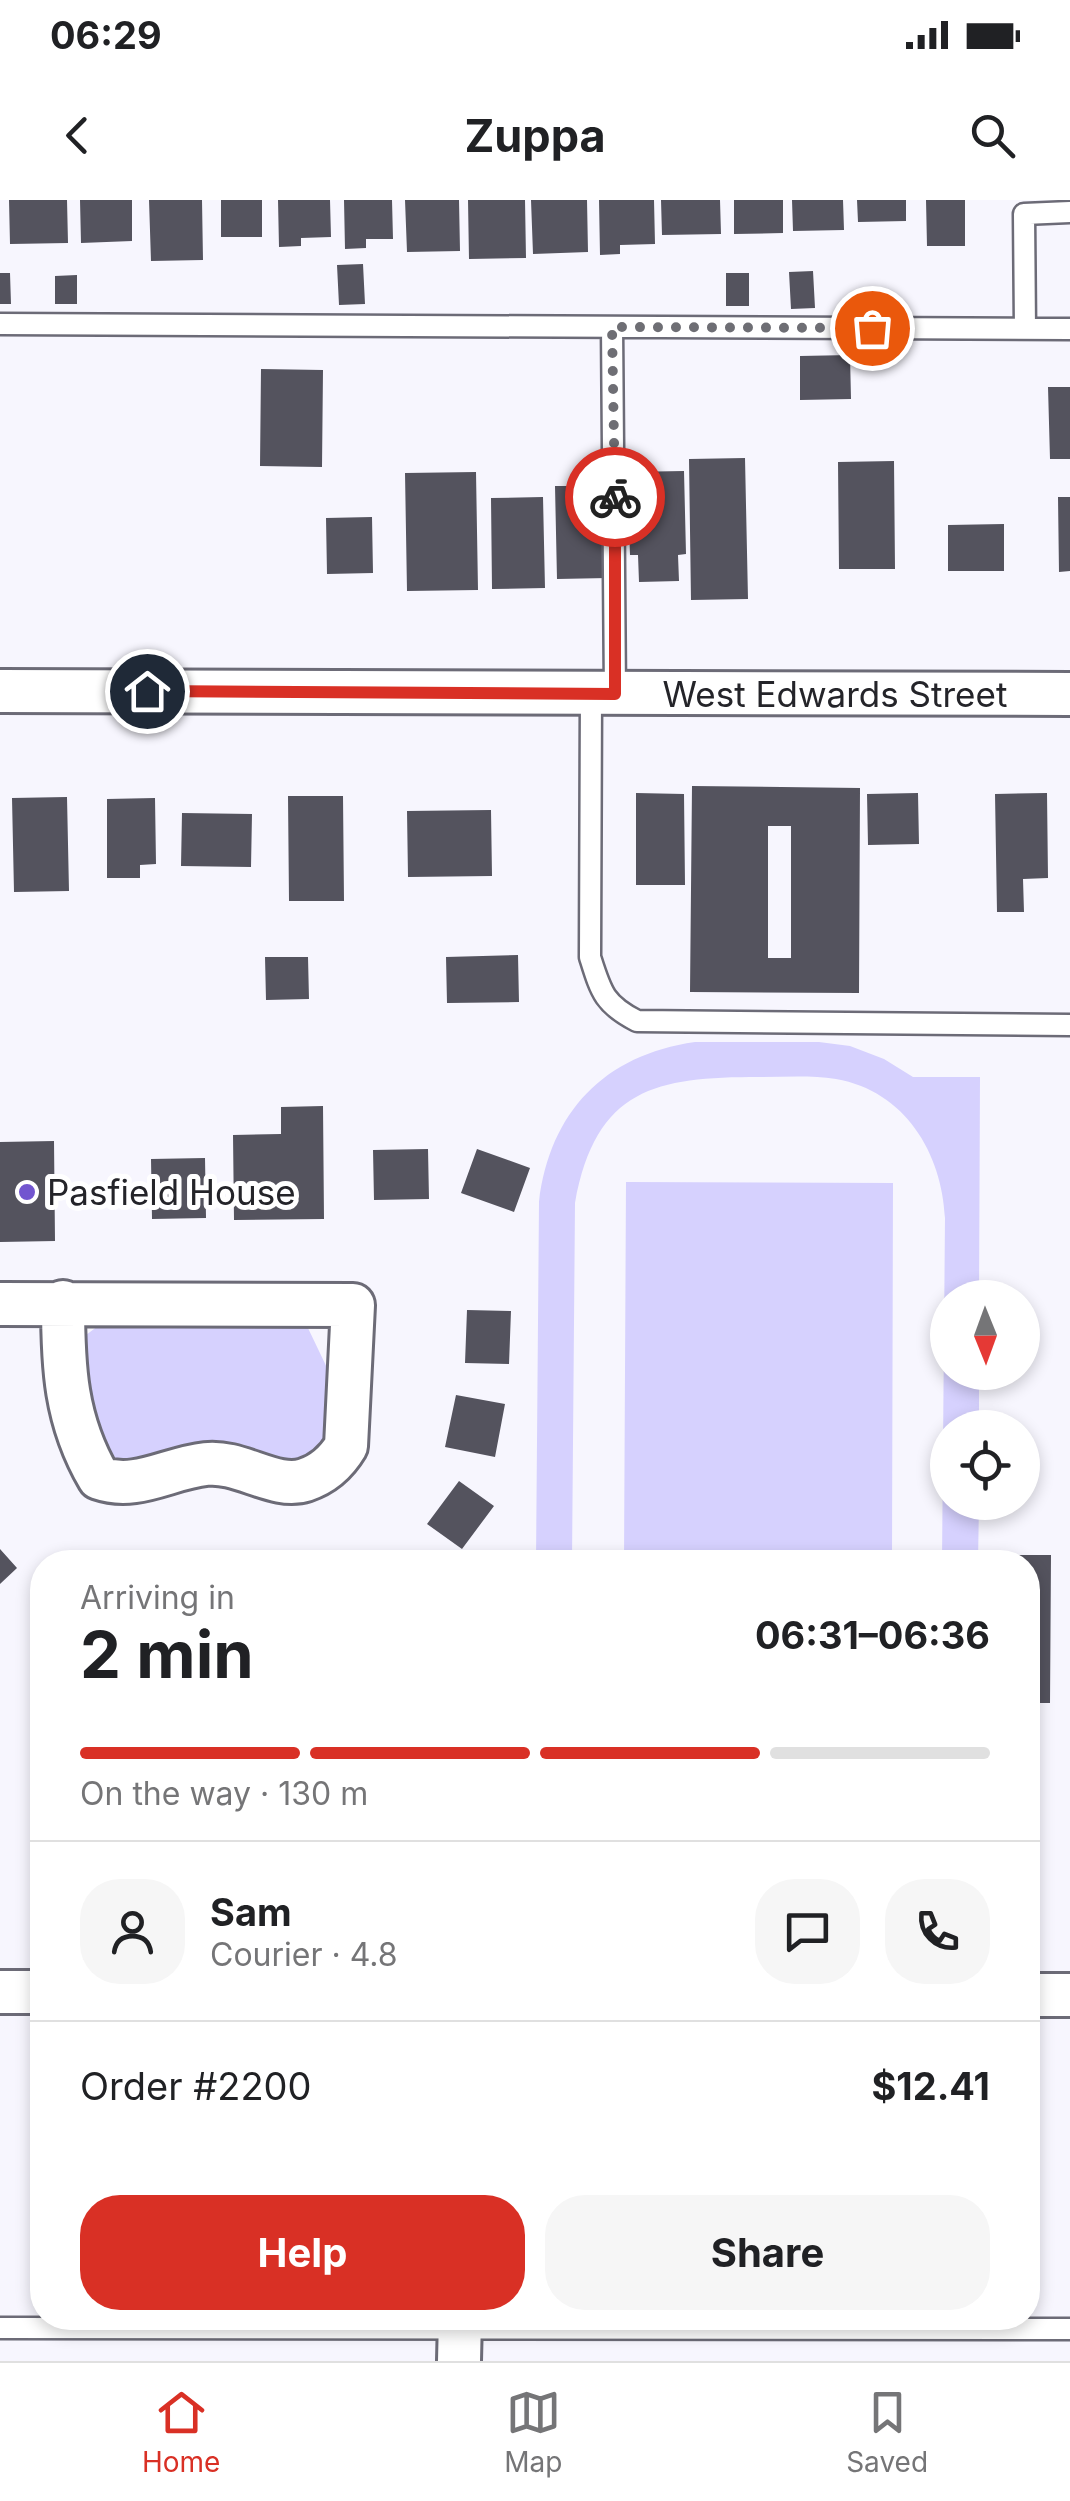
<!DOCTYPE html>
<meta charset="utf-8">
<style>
:root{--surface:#fff;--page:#f6f6f6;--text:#202124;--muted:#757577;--line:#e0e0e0;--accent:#d93025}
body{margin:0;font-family:Inter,sans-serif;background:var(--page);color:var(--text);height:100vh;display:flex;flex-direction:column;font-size:38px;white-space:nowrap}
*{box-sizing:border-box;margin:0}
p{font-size:32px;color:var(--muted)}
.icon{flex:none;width:55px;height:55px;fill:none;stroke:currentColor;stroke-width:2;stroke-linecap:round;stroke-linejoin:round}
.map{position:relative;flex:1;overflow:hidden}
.details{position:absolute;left:30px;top:1350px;width:1010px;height:780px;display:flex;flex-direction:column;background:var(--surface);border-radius:40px;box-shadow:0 5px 15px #0003}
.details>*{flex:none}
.needle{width:65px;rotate:179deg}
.tools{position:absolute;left:930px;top:1080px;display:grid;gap:20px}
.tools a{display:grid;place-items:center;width:110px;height:110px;border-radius:50%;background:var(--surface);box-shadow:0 5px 15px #0003;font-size:50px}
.pin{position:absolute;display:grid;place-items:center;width:85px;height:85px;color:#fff;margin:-42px;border:5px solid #fff;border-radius:50%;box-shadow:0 2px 10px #0007}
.courier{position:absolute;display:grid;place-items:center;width:100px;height:100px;margin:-50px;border:8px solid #d93025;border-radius:50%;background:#fff;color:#222;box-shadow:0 2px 12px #0007}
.head em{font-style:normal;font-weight:700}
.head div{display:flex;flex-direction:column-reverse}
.head{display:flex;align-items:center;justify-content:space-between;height:170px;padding:0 50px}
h1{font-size:65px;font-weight:700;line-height:75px}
.bar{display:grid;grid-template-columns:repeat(4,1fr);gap:15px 10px;align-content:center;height:120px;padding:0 50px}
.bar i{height:12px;border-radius:8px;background:var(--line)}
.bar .active{background:var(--accent)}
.bar p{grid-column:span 4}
.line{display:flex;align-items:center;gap:25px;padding:0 50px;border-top:2px solid var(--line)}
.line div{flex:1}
.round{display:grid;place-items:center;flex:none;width:105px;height:105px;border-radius:40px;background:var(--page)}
.primary-button{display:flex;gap:20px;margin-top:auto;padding:20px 50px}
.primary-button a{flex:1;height:115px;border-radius:40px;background:var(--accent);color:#fff;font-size:40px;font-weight:700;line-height:115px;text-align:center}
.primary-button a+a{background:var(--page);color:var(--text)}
.status{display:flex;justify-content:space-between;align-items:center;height:70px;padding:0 50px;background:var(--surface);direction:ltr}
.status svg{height:28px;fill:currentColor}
header{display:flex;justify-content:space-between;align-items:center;height:130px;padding:0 50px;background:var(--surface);font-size:45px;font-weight:700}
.dock{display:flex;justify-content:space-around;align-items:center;height:140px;border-top:2px solid var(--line);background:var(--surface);font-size:28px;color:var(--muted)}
.dock a{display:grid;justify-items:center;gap:5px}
.dock .active{color:var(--accent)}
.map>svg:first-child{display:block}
.green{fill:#d6d1fe}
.building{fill:#54535e;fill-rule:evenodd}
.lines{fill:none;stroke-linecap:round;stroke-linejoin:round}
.service-casing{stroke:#6c6b77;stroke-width:25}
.minor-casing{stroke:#6c6b77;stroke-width:48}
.service{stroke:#fff;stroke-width:20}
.minor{stroke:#fff;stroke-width:42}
.done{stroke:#6e6e74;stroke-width:10;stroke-dasharray:0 18}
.route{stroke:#d93025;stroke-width:12}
.poi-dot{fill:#7255cf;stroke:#fff;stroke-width:4}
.labels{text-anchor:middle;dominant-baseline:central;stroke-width:10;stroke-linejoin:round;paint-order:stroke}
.street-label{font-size:35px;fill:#242429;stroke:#fff}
.poi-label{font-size:35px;fill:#242429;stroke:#fff;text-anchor:start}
</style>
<div class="status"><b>06:29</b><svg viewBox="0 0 49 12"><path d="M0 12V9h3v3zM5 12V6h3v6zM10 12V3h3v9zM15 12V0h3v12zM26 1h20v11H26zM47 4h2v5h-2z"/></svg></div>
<header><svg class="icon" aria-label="back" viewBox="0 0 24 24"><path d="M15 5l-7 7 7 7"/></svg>Zuppa<svg class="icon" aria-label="search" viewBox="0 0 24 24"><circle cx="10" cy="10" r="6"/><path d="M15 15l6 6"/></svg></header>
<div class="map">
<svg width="1070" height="2161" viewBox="0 0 1070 2161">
<rect width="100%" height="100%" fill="#f7f6fe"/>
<path class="green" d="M 695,842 L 819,842 L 850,846 L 884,859 L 913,877 L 980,877 L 979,1097 L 948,1098 L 948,1172 L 979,1173 L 979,1227 L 948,1228 L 948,1302 L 979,1303 L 978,1362 L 942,1362 L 945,1018 C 942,953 905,891 836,879 C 811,875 785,877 759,877 C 656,877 596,888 575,1003 L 572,1362 L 536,1362 L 539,1002 C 550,912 604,855 695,842 Z
M 626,982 L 893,983 L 892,1362 L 624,1362 Z
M 102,1123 L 307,1126 L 330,1174 L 328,1213 L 323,1242 L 312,1256 L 299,1263 L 115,1258 L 102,1250 L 80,1158 L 86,1135 Z"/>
<path class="building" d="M 9,0 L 67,0 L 68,43 L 10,44 Z
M 80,0 L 132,0 L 132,41 L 81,43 Z
M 149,0 L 202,0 L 203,60 L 151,61 Z
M 221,0 L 262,0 L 262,37 L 221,37 Z
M 278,0 L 330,0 L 331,37 L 301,38 L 301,46 L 279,47 Z
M 344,0 L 392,0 L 393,39 L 366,39 L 366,48 L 345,49 Z
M 405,0 L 459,0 L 460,51 L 407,52 Z
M 468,0 L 525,0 L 526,58 L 469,59 Z
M 531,0 L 587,0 L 588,52 L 533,54 Z
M 599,0 L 654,0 L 655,44 L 620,45 L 620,54 L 600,55 Z
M 661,0 L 720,0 L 721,34 L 662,35 Z
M 734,0 L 783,0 L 783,33 L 734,34 Z
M 792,0 L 843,0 L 844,30 L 793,31 Z
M 857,0 L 906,0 L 906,21 L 858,22 Z
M 926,0 L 965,0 L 965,46 L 927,46 Z
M 363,64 L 365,104 L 339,105 L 337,65 Z
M 813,71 L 815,108 L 791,109 L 789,72 Z
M 0,73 L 10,73 L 11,104 L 0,104 Z
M 726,73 L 749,73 L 749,106 L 726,106 Z
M 77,75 L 77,104 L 55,104 L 55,76 Z
M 850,155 L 851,199 L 800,200 L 800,156 Z
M 261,169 L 323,170 L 322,267 L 260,266 Z
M 1048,187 L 1070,187 L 1070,259 L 1050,259 Z
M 745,258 L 748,399 L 691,400 L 689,259 Z
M 894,261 L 895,369 L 839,369 L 838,262 Z
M 684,271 L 686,354 L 678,355 L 679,381 L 639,382 L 638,355 L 630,355 L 627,272 Z
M 476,272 L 478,390 L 407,391 L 405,273 Z
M 555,286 L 606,286 L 608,378 L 557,379 Z
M 543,297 L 545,388 L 492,389 L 491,298 Z
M 1058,297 L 1070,297 L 1070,371 L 1059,372 Z
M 372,317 L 373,373 L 327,374 L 326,318 Z
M 1004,324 L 1004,371 L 948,371 L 948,325 Z
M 692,586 L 860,588 L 859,793 L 690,792 ZM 768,626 L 791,626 L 791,758 L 768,758 Z
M 636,593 L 684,594 L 685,685 L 636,685 Z
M 918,593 L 919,644 L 868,645 L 867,594 Z
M 1047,593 L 1048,678 L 1023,679 L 1024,712 L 997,712 L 995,594 Z
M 288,596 L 343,596 L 344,701 L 289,701 Z
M 67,597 L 69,691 L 14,692 L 12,598 Z
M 155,598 L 156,664 L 140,665 L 140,678 L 107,678 L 107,599 Z
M 491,610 L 492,676 L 408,677 L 407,611 Z
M 182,613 L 252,614 L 251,667 L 181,666 Z
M 518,755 L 519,802 L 447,803 L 446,757 Z
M 265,757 L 308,757 L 309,799 L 266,800 Z
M 323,906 L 324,1019 L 234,1020 L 233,935 L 281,934 L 281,907 Z
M 54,941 L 55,1041 L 0,1042 L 0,942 Z
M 428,949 L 429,999 L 374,1000 L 373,950 Z
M 477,949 L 530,968 L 514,1012 L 461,993 Z
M 205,958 L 206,1018 L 152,1019 L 151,959 Z
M 467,1110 L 511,1111 L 509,1164 L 465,1163 Z
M 456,1195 L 505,1204 L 495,1257 L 445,1247 Z
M 459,1281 L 494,1306 L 462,1349 L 427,1324 Z
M 0,1349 L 17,1368 L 0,1384 Z
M 1006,1355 L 1051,1355 L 1050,1503 L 1028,1503 L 1028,1362 L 1006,1362 Z
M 42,1376 L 42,1411 L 31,1407 Z"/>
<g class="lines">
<defs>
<path id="service" d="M 0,124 L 1070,129
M 612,127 L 615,494
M 1025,129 L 1024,14 L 1070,12
M 591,494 L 590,757 C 601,792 604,804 637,821 L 1070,825
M 0,2128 L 1070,2129"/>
<path id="minor" d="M 0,491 L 1070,494
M 0,1104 L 353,1105 L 346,1246 C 337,1261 323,1274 305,1280 C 275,1290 240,1260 206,1264 C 168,1268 137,1291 99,1278 C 65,1220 63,1166 63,1102
M 0,1792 L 42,1792
M 1028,1795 L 1070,1795
M 459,2161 L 460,2118"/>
</defs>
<use href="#service" class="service-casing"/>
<use href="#minor" class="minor-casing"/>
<use href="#service" class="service"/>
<use href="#minor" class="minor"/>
</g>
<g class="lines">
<path class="done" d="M 615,297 L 612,127 L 872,128"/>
<path class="route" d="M 147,491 L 615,494 L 615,297"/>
</g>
<circle class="poi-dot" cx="27" cy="992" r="10"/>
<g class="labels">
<g class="street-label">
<text x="835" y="494">West Edwards Street</text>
</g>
<g class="poi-label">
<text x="47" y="992">Pasfield House</text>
</g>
</g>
</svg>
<div class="tools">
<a><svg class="needle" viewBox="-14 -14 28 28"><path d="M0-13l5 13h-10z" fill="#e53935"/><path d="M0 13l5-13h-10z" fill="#757577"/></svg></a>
<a><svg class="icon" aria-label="locate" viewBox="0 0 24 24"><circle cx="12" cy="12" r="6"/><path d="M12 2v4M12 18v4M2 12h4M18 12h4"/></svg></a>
</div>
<div class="pin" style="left:872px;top:128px;background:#ea580c"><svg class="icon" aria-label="bag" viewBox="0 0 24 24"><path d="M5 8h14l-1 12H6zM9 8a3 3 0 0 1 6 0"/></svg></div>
<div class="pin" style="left:147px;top:491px;background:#1f2937"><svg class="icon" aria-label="home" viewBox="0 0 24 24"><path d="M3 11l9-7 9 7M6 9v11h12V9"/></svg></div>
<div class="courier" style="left:615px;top:297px"><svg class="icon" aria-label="bike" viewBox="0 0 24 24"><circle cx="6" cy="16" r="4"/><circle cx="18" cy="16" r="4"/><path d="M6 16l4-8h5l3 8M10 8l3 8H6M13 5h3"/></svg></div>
<section class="details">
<div class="head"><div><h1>2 min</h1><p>Arriving in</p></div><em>06:31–06:36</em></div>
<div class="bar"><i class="active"></i><i class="active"></i><i class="active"></i><i></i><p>On the way · 130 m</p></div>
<div class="line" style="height:180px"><a class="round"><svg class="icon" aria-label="person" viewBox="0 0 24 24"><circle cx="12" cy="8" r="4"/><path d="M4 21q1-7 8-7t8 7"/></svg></a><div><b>Sam</b><p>Courier · 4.8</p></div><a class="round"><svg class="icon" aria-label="chat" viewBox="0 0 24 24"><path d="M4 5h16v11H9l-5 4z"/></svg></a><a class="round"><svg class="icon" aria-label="phone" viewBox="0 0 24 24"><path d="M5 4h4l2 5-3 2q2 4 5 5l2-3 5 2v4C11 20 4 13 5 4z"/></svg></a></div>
<div class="line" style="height:130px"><div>Order #2200</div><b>$12.41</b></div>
<div class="primary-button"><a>Help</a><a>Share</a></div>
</section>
</div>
<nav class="dock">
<a class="active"><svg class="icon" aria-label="home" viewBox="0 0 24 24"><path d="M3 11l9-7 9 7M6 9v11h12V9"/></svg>Home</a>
<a><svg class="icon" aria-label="map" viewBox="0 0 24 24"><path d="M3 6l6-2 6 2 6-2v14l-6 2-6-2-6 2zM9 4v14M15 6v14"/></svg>Map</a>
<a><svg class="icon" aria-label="saved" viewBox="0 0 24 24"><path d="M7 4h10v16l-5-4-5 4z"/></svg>Saved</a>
</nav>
